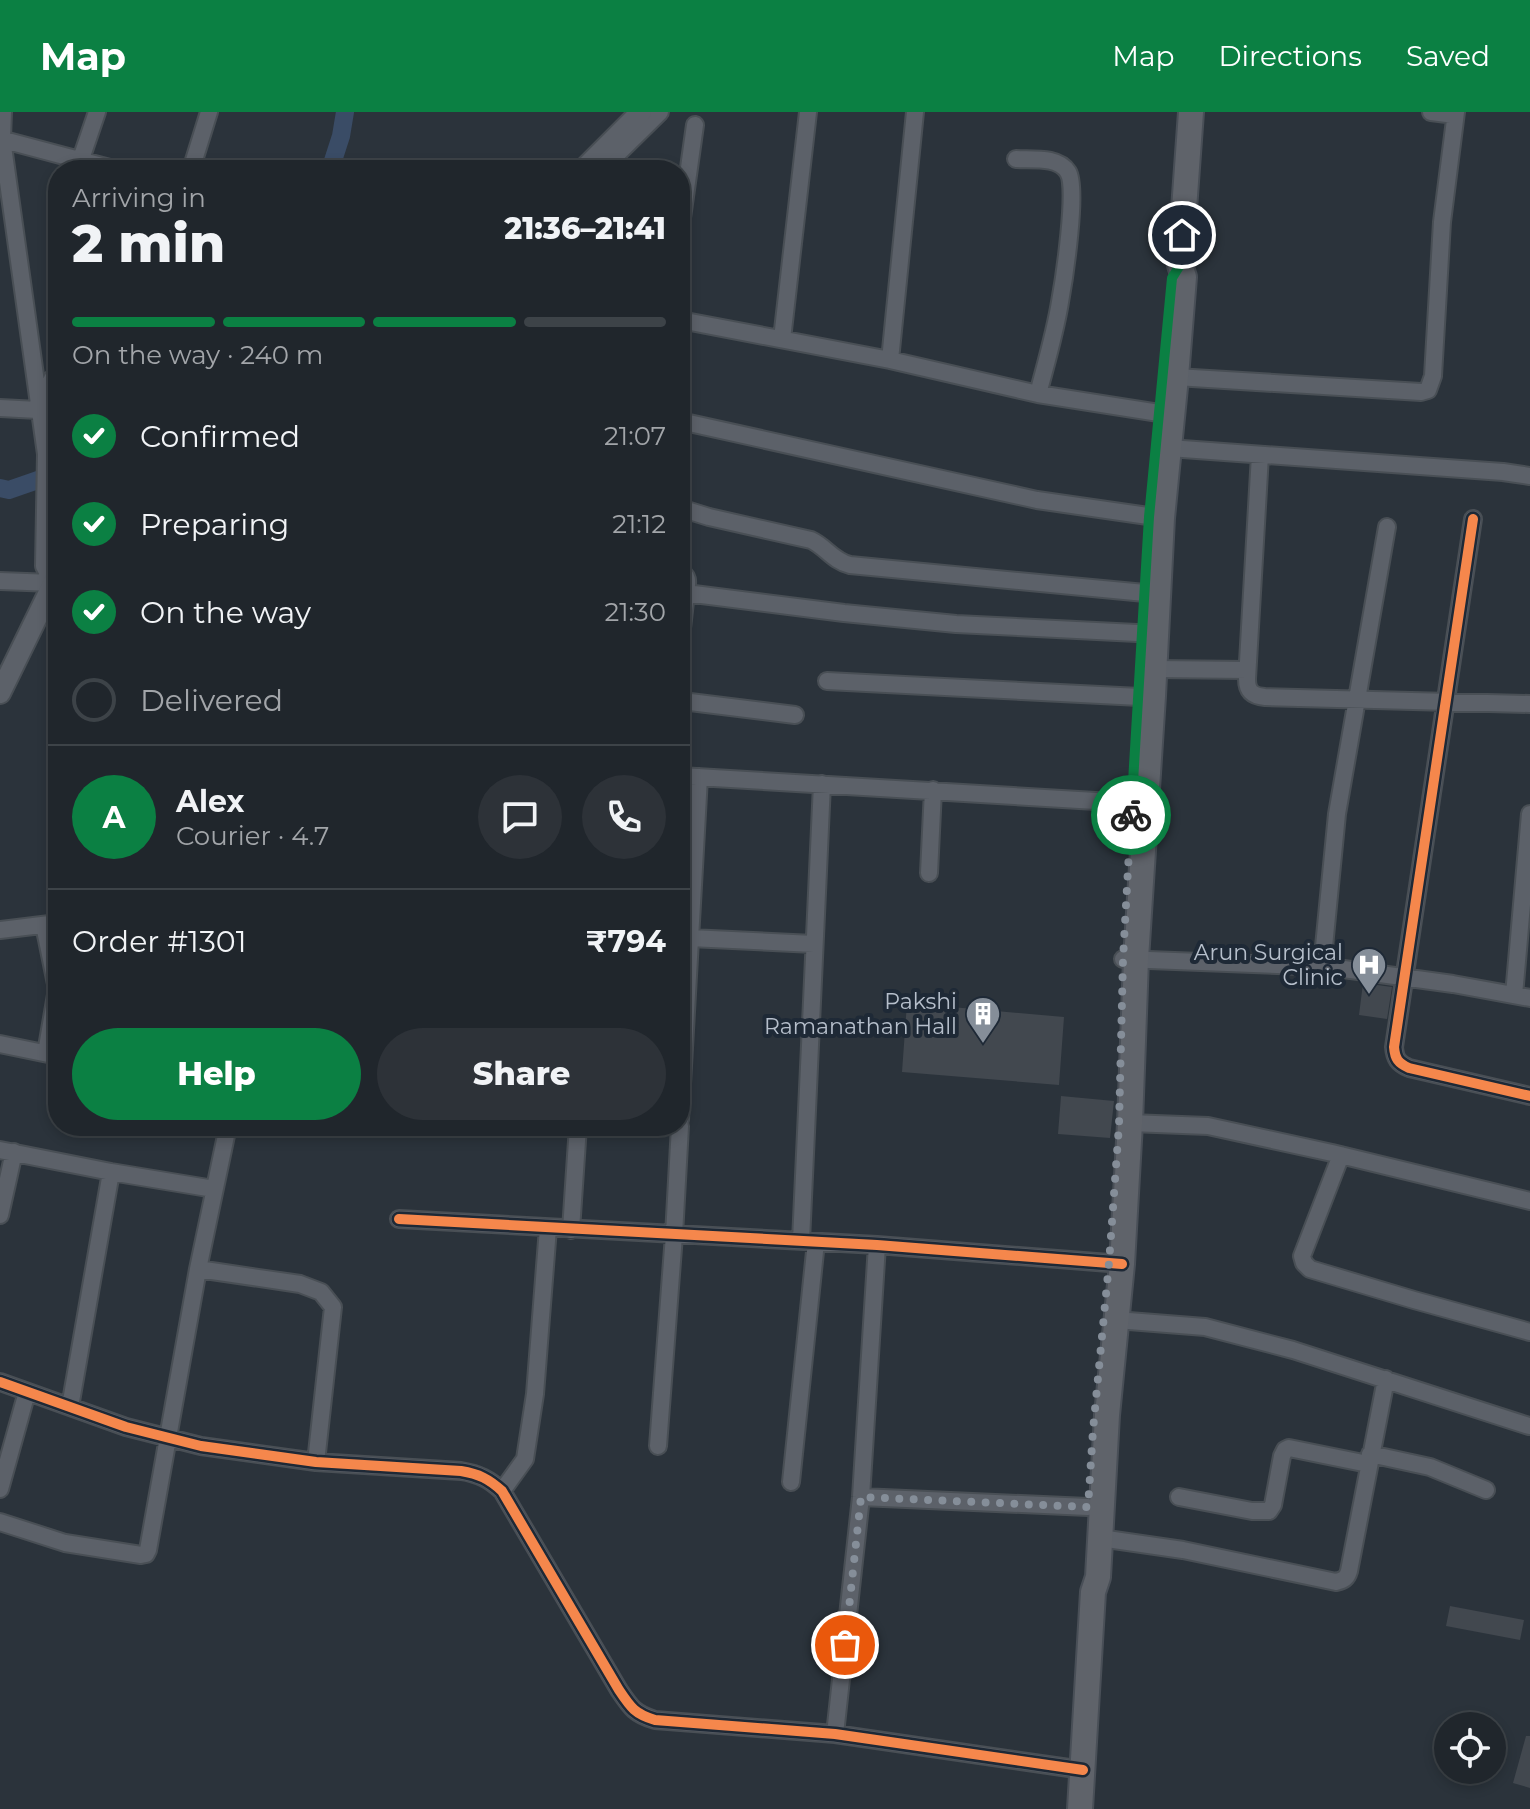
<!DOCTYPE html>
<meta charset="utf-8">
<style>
:root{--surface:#20262c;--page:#2d3238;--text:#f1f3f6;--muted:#a2a5a9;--line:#3d4348;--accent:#0b8043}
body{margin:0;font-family:Montserrat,sans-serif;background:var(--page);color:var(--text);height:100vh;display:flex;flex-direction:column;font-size:30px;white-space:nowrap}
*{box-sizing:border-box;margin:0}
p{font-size:26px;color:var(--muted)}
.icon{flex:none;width:44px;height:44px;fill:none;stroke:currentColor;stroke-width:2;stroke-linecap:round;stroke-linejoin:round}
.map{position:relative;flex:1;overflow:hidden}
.side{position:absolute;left:48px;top:48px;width:642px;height:976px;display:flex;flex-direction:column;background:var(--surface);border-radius:32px;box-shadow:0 4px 12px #0003,0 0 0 2px var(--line)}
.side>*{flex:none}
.tools{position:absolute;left:1434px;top:1600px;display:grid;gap:16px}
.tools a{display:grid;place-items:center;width:72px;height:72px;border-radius:50%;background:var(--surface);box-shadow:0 4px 12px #0003,0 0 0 2px var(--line);font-size:40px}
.pin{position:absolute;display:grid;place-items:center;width:68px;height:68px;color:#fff;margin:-34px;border:4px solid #fff;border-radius:50%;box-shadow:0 2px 8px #0007}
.courier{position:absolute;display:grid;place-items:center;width:80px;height:80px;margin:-40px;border:6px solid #0b8043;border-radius:50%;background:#fff;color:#222;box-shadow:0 2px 10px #0007}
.overview em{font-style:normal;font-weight:800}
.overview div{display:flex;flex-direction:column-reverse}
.overview{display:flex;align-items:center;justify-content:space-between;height:136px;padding:0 24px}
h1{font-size:52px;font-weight:800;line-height:60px}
.bar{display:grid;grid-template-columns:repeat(4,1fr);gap:12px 8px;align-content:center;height:96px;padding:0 24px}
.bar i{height:10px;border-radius:6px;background:var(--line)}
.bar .on{background:var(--accent)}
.bar p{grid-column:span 4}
.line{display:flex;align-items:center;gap:20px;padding:0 24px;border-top:2px solid var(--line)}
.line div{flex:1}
.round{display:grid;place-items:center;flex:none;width:84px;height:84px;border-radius:42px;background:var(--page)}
ol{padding:0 24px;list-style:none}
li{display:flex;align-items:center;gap:24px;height:88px}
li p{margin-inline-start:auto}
li .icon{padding:8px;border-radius:50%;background:var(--accent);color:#fff;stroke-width:4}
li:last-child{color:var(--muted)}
li i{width:44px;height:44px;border:4px solid var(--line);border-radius:50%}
.primary-button{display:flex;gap:16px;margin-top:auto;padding:16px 24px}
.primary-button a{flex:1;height:92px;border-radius:48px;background:var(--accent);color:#fff;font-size:32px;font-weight:800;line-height:92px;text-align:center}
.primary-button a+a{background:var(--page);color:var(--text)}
header{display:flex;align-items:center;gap:48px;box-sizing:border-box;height:112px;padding:0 40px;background:var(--accent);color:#fff}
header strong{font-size:38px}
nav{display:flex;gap:44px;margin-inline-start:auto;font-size:28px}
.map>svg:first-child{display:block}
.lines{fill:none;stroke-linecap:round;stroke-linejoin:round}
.canal{stroke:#3a4c66;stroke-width:18}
.building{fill:#42484f}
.minor-casing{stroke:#494f55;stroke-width:20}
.tertiary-casing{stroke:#494f55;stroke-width:24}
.primary-casing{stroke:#494f57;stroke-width:28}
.minor{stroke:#5c6169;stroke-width:16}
.tertiary{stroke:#5c6169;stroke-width:20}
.primary{stroke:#5f636a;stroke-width:24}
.cycleway-casing{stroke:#1e2936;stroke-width:15}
.cycleway{stroke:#f5874c;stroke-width:10}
.done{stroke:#858e99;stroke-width:8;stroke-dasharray:0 14.4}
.route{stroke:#0b8043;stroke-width:10}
.labels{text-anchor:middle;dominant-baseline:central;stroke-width:8;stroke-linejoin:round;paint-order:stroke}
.poi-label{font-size:22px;fill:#b6bfcb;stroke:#1e2936;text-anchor:end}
</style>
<header>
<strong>Map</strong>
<nav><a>Map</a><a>Directions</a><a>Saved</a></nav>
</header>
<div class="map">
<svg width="1530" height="1697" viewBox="0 0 1530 1697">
<rect width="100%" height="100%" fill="#2b333b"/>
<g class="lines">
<path class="canal" d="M 330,58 L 341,24 L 345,0
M 0,376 L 9,378 L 58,361"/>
</g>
<path class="building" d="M 1363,871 L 1392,875 L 1387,907 L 1359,903 Z
M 907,891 L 1064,905 L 1059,973 L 902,960 Z
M 1061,984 L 1114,989 L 1110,1026 L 1058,1022 Z
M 1450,1494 L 1524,1508 L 1520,1528 L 1446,1514 Z
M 1526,1624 L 1530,1624 L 1530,1676 L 1513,1671 Z"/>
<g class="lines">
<defs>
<path id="minor" d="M 1431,0 L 1455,3
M 0,27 L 117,58
M 81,47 L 97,0
M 1016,47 C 1032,48 1058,44 1068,60 C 1078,76 1064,168 1060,190 C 1055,221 1046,251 1038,282
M 191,58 L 209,0
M 601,58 L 660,0
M 680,120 L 695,13
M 680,208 L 890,248 L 1038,282 L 1159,301
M 782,227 L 808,0
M 890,248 L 915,0
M 1176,265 L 1421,280 L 1428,278 L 1433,264 L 1442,110 L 1456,0
M 0,296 L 38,298 L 52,267 L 58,260
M 680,309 L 1037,388 L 1162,406
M 1169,336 L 1503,360 L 1530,364
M 1260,343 L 1247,567 C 1247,580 1253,584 1265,585 L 1530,592
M 680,396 L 709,405 L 811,428 C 826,435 833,449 850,453 L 1145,481
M 1473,407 L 1394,935 C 1395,947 1398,951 1409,956 L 1530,984
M 680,460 C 690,464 687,472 686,481 L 844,501 L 956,512 L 1157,522
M 0,469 L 53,471 L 44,454 L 46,342 L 2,27 L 3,0
M 680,534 L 686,481
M 1155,557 L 1247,558
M 827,569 L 1140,585
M 680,586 L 690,590 L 795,603
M 680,664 L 1146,692
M 929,761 L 933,678
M 44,813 L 57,877 L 46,941
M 0,818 L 58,811
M 690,826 L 814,832
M 1123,847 L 1329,855 L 1453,872 L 1530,886
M 1322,855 L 1337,702 L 1387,415
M 1514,883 L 1530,702
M 0,932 L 58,944
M 680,1008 L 699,665
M 1130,1011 L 1208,1014 L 1332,1041 L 1530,1089
M 0,1038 L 111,1060 L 214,1077
M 1341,1043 L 1302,1144 L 1304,1151 L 1310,1157 L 1414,1188 L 1530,1220
M 0,1103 L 14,1040
M 399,1107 L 877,1133 L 1122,1152
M 571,1118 L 578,1014
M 801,1129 L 822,672
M 198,1157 L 300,1172 L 321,1180 L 333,1195 L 316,1350
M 1116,1208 L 1205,1215 L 1293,1238 L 1529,1314
M 0,1270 L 126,1315 L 201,1334 L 316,1350 L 461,1359 C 479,1362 489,1367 502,1379 L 619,1578 C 631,1596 635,1602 655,1608 L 835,1622 L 1083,1658
M 70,1295 L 111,1060
M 658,1334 L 674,1123 L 680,1014
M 1370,1342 L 1430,1355 L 1486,1378
M 791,1370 L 816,1130
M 0,1377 L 27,1280
M 502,1379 L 525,1347 L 535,1282 L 548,1116
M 861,1385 L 1088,1395
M 1179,1385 L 1252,1399 L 1269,1399 L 1273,1393 L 1282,1344 L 1285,1338 L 1289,1336 L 1368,1352
M 0,1410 L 65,1431 L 141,1443 L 146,1442 L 148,1438 L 198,1157 L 228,1014
M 1100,1426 L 1183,1438 L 1336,1470 C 1344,1468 1347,1466 1349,1459 L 1386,1267
M 835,1622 L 861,1385 L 877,1133"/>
<path id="tertiary" d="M 583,58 L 641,0
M 0,581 L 58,462"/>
<path id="primary" d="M 1080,1697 L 1093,1480 L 1098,1465 L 1107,1303 L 1122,1152 L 1130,1011 L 1136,847 L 1153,584 L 1162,406 L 1176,265 L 1184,165 L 1180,153 L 1191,0"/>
</defs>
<use href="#minor" class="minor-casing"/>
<use href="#tertiary" class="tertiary-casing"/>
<use href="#primary" class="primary-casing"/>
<use href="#minor" class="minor"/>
<use href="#tertiary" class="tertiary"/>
<use href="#primary" class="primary"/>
<defs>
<path id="cycleway" d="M 1473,407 L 1394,935 C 1395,947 1398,951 1409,956 L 1530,984
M 399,1107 L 877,1133 L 1122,1152
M 0,1270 L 126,1315 L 201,1334 L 316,1350 L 461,1359 C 479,1362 489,1367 502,1379 L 619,1578 C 631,1596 635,1602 655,1608 L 835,1622 L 1083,1658"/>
</defs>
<use href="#cycleway" class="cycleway-casing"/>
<use href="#cycleway" class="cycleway"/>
</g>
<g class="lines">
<path class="done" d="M 845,1533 L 861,1385 L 1088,1395 L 1093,1318 L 1109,1151 L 1119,1013 L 1123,847 L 1131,703"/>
<path class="route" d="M 1131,703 L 1149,405 L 1172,166 L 1180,153 L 1182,123"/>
</g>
<defs>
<symbol id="hospital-pin" viewBox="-11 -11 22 30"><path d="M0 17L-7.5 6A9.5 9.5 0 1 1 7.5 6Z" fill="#858e99" stroke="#1e2936"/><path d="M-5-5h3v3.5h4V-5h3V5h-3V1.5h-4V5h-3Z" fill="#fff"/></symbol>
<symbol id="building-pin" viewBox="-11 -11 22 30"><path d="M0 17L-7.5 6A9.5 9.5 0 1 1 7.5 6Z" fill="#858e99" stroke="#1e2936"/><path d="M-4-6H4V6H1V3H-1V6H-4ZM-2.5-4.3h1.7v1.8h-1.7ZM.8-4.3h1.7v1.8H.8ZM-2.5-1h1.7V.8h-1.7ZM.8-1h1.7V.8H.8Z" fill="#fff"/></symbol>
</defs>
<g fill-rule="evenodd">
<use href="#hospital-pin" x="1349" y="833" width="40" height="54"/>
<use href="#building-pin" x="963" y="882" width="40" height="54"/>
</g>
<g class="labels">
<g class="poi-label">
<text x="1343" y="840">Arun Surgical<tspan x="1343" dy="25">Clinic</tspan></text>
<text x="957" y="889">Pakshi<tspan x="957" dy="25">Ramanathan Hall</tspan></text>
</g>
</g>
</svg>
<div class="tools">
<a><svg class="icon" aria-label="locate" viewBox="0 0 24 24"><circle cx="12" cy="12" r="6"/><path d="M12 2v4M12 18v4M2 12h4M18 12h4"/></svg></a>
</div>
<div class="pin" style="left:845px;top:1533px;background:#ea580c"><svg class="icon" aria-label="bag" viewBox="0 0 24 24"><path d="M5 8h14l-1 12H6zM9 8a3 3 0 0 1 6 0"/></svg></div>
<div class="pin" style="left:1182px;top:123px;background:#1f2937"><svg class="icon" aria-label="home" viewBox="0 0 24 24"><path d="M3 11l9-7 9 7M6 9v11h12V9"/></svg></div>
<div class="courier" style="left:1131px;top:703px"><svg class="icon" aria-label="bike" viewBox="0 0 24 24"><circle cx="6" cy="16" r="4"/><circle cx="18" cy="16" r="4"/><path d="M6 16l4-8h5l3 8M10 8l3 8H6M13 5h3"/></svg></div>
<section class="side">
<div class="overview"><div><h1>2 min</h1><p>Arriving in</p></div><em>21:36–21:41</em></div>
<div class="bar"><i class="on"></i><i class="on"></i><i class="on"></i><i></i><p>On the way · 240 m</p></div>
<ol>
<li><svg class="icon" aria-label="check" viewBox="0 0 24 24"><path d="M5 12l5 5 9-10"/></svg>Confirmed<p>21:07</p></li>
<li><svg class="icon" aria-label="check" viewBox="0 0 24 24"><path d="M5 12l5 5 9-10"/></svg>Preparing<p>21:12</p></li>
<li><svg class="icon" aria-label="check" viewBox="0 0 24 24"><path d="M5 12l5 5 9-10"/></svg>On the way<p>21:30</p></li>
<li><i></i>Delivered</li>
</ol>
<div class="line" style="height:144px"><b class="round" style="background:var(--accent);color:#fff">A</b><div><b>Alex</b><p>Courier · 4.7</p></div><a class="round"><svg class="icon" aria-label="chat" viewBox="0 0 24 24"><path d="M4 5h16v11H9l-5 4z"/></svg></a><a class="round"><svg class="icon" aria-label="phone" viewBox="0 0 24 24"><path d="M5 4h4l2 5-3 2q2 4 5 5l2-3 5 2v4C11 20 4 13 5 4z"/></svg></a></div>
<div class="line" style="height:104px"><div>Order #1301</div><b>₹794</b></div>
<div class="primary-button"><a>Help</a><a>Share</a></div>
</section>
</div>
